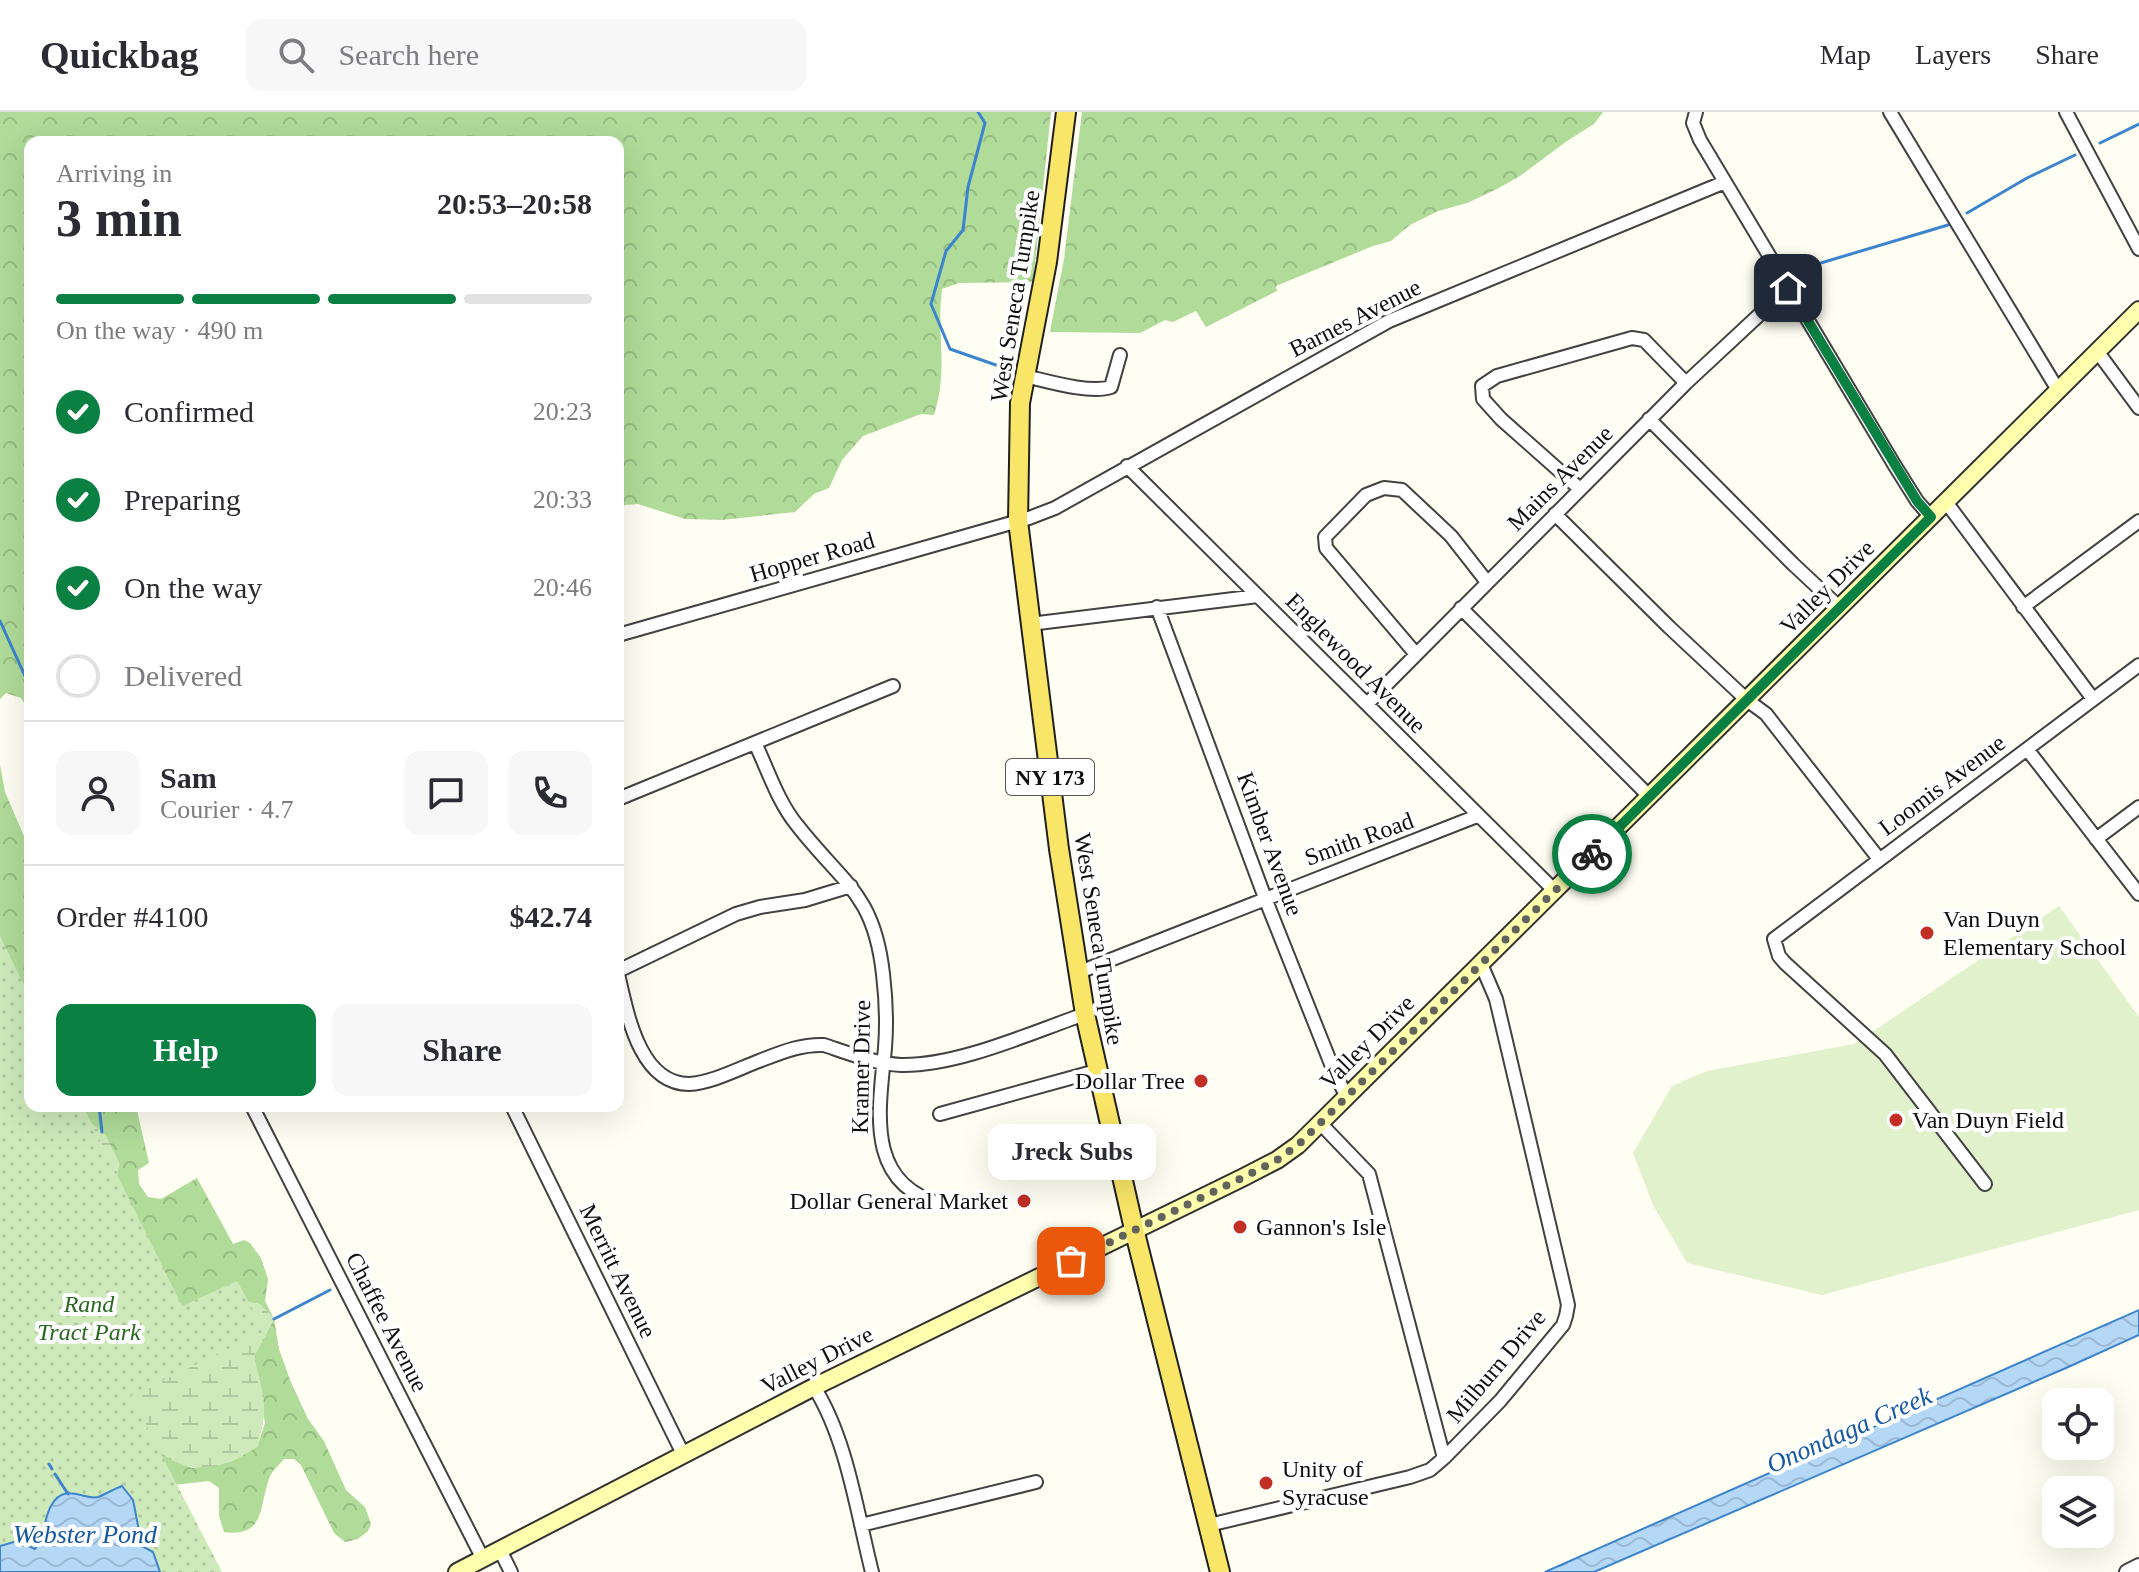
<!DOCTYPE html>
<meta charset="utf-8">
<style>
:root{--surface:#fff;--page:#f7f7f7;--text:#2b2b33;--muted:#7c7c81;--line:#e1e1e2;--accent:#0b8043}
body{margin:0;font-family:"Times New Roman",serif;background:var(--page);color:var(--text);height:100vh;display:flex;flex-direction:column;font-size:30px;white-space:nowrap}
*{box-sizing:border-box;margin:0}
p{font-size:26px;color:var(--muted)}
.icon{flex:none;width:44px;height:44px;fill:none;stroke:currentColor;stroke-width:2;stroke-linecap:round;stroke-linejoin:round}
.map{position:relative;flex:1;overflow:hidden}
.sheet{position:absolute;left:24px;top:24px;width:600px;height:976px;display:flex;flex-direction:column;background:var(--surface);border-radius:16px;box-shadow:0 8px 32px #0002}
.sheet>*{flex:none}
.tools{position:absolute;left:2042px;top:1276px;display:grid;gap:16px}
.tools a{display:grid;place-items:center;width:72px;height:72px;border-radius:16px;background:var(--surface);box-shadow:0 8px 32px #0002;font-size:40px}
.pin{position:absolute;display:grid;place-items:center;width:68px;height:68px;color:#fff;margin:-34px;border-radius:16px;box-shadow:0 4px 12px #0006}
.courier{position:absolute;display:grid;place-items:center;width:80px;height:80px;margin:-40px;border:6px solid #0b8043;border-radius:50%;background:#fff;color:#222;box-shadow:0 2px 10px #0007}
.bubble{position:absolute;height:56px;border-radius:16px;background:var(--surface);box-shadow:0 8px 32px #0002;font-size:26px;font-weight:600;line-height:56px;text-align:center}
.headline em{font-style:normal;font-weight:600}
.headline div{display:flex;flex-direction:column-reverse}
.headline{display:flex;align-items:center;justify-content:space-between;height:136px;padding:0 32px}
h1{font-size:52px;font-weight:600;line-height:60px}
.bar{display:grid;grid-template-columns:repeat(4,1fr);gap:12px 8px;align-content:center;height:96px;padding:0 32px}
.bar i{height:10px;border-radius:6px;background:var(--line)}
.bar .current{background:var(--accent)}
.bar p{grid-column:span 4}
.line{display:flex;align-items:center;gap:20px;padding:0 32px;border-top:2px solid var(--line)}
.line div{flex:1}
.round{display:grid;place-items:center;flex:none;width:84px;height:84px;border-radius:16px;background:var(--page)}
ol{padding:0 32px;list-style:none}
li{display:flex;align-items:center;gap:24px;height:88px}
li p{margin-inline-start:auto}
li .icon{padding:8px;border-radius:50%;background:var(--accent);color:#fff;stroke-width:4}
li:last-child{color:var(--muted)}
li i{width:44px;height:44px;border:4px solid var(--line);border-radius:50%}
.action{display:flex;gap:16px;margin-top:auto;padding:16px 32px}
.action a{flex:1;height:92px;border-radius:16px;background:var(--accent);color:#fff;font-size:32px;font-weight:600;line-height:92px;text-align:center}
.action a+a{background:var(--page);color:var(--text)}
header{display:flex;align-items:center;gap:48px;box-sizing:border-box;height:112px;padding:0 40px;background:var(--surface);border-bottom:2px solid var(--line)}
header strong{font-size:38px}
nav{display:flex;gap:44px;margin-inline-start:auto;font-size:28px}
.search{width:560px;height:72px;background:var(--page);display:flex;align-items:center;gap:20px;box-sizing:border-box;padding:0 28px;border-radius:16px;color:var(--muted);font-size:30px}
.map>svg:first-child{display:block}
.forest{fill:url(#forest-crowns)}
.wetland{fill:url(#wetland-marsh)}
.park{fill:url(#park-dots)}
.pitch{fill:#e1f1cc}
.water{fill:url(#water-waves);stroke:#3c84ce;stroke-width:2}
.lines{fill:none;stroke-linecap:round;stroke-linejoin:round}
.stream{stroke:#3c84ce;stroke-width:3}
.minor-casing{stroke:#424242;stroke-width:16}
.tertiary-casing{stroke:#424242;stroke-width:18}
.secondary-casing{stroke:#313131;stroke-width:20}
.primary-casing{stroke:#202020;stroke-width:22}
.minor{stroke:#fff;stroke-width:12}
.tertiary{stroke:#fff;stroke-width:14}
.secondary{stroke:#ffffad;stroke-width:16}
.primary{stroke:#f9e568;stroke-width:18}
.done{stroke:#63635e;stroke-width:8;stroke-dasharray:0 14.4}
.route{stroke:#0b8043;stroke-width:10}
.poi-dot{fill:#c12f25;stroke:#fff;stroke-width:3}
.labels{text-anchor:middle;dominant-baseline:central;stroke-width:8;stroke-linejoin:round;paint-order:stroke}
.shield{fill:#fff;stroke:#575757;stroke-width:2}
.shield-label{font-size:22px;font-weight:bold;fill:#0f0f0f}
.street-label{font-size:24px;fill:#0f0f0f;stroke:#fff}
.poi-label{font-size:24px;fill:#0f0f0f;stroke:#fff;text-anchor:start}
.park-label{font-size:24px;font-style:italic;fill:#26681e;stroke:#fff}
.water-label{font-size:26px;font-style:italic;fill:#1657a3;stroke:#fff}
</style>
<header>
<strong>Quickbag</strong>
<div class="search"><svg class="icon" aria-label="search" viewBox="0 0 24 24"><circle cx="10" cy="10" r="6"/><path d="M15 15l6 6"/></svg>Search here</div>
<nav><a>Map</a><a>Layers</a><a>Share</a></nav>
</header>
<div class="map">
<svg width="2139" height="1460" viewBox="0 0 2139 1460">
<defs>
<pattern id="forest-crowns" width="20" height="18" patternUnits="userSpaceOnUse" patternTransform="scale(2)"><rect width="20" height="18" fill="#b0db99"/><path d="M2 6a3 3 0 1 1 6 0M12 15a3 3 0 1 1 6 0" fill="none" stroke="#96bb83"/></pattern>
<pattern id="wetland-marsh" width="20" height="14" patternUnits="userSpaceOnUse" patternTransform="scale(2)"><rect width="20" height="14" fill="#ceeaba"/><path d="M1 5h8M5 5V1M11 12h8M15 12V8" fill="none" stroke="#b0c89f"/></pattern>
<pattern id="park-dots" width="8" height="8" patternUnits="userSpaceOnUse" patternTransform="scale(2)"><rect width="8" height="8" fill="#ceeaba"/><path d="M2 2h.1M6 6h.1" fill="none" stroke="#b0c89f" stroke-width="1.8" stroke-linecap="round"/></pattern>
<pattern id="water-waves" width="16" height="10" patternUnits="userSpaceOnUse" patternTransform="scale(2)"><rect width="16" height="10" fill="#b6d8f7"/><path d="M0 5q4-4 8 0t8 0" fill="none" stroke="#9bb8d3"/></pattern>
</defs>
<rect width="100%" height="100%" fill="#fffef2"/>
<path class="forest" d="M 0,0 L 1051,0 L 1033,170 L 959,171 L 942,177 C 936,223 949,255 934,303 L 921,302 L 863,324 L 842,348 L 829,376 L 814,382 L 795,400 L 722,408 L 685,407 L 638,392 L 625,393 L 618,400 L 618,30 L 30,30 L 30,601 L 21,586 L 6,581 L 0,587 Z
M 1082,0 L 1603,0 L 1594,12 L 1567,29 L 1520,64 L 1497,77 L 1467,91 L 1438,99 L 1410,113 L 1391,129 L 1373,134 L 1276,174 L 1277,179 L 1206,215 L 1196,199 L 1173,210 L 1165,208 L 1140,221 L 1050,220 L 1064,147 Z
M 0,653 L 5,680 L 30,738 L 30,947 L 0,958 Z
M 70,994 L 136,994 L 149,1051 L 138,1058 L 139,1072 L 148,1085 L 161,1087 L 197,1066 L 233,1132 L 244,1128 L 250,1131 L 261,1146 L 268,1167 L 265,1189 L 274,1207 L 279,1237 L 290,1268 L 308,1307 L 324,1329 L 346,1378 L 365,1395 L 371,1412 L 368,1419 L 358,1427 L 345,1430 L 334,1421 L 301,1353 L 294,1347 L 284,1347 C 280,1352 274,1357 271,1362 C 258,1391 268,1426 224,1420 L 219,1404 L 219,1376 L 209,1369 L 156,1375 L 111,1315 L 192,1356 L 230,1350 L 257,1335 L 265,1311 L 254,1244 L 274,1207 L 259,1192 L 231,1187 L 166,1199 L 111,1103 L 119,1051 L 105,1023 Z"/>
<path class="wetland" d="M 0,958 L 30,994 L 74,996 L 105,1023 L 119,1051 L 111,1103 L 166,1199 L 231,1187 L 260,1192 L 274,1207 L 254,1244 C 263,1285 270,1293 257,1335 C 248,1340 239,1347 229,1350 C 190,1365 160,1348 138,1315 Z"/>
<path class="park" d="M 0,824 L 30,885 L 30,994 L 83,994 L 182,1194 L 237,1169 L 265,1219 L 131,1284 L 222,1460 L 0,1460 Z"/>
<path class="pitch" d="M 2059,794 L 2139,905 L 2139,1098 L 1822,1183 L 1687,1151 L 1653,1093 L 1633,1041 L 1672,974 L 1707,959 L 1854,932 Z"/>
<path class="water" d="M 2139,1198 L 2139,1223 L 2066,1256 L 1594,1460 L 1545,1460 Z
M 122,1374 L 133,1388 L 142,1434 L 153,1440 L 160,1460 L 0,1460 L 0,1434 L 17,1429 L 35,1437 C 46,1423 43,1408 51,1394 C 64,1369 85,1389 98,1385 C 106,1382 114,1377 122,1374 Z"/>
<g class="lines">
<path class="stream" d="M 978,0 L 985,11 L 968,75 L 963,118 L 946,139 L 931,192 L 950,237 L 1013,259
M 2100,31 L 2139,12
M 1967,101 L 2027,66 L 2075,43
M 1794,159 L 1948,113
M 0,509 L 30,575
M 99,994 L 102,1020
M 274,1207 L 330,1178
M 49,1352 L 52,1357
M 55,1362 L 68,1382"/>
<defs>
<path id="minor" d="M 1696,0 L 1693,11 L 1700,28 L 1895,354 L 1917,389 L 1931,405
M 1890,0 L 2058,278
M 2066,0 L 2139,137
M 2097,239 L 2139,296
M 1025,264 C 1047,269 1090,282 1111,275 L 1120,243
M 1649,307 L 1793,452 L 1840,496
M 1127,354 L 1555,779
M 1580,377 L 1501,307 L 1483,287 L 1482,274 L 1497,264 L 1632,226 L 1644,228 L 1686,271
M 1946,390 L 2093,587
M 1555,402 L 1669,515 L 1747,588 L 1766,602 L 1879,747
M 1157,495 L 1265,786 L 1335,962 L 1346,983
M 2023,495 L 2139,409
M 1461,496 L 1649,684
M 1030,512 L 1258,484
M 618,523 L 1029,406 L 1055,396 L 1389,209 L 1725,70
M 1415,541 L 1326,436 L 1325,425 L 1366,383 L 1384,376 L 1402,378 L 1451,424 L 1487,470
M 1367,592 L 1686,271 L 1788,176
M 755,631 C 768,658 778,690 797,713 C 842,771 874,781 883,862 C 886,887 887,911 885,936 C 879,999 864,1073 944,1093
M 2027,637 L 2139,782
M 618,687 L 893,574
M 2096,727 L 2139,695
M 618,859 L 736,802 L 760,795 L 805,788 L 851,774
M 1077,861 L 1477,704
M 618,862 C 627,900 639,972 689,972 C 711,971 738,957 759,949 C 780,941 800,932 824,933 C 848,941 876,952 901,953 C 958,954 1030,921 1085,902
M 252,994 L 483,1447
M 512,994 L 684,1344
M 940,1002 L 1096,959
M 1320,1011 L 1369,1062 L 1444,1346
M 1985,1072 L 1885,942 L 1785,851 L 1779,844 L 1774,827 L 2139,553
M 814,1275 C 847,1327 857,1401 872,1460
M 861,1413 L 1036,1370
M 1209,1413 L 1410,1365 L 1430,1358 L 1444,1346 L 1500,1289 L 1563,1213 L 1566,1204 L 1568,1193 L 1563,1171 L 1496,887 L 1481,852
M 500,1438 L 511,1460"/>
<path id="tertiary" d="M 2127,1460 L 2139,1454"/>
<path id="secondary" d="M 457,1460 L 814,1275 L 1242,1066 L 1277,1048 L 1298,1033 L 2139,198"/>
<path id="primary" d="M 1066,0 L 1047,150 L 1020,291 L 1018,409 L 1059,737 L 1085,902 L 1134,1117 L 1220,1460"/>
</defs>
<use href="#minor" class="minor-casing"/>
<use href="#tertiary" class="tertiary-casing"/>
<use href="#secondary" class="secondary-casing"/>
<use href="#primary" class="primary-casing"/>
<use href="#minor" class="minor"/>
<use href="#tertiary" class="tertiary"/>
<use href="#secondary" class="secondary"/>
<use href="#primary" class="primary"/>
</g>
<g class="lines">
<path class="done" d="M 1071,1149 L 1242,1066 L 1277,1048 L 1298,1033 L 1592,742"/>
<path class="route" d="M 1592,742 L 1931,405 L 1917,389 L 1788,176"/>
</g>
<g class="poi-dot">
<circle cx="1927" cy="821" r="8"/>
<circle cx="1201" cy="969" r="8"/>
<circle cx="1896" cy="1008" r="8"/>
<circle cx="1024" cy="1089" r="8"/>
<circle cx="1240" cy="1115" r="8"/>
<circle cx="1266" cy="1371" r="8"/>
</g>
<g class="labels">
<rect class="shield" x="1006" y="647" width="88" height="36" rx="6"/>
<g class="shield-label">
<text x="1050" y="665">NY 173</text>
</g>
<g class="street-label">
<text transform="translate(1015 184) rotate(-81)">West Seneca Turnpike</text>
<text transform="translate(1355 206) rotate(-27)">Barnes Avenue</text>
<text transform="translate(1560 366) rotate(-45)">Mains Avenue</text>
<text transform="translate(812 445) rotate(-16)">Hopper Road</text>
<text transform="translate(1827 475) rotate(-45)">Valley Drive</text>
<text transform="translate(1356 551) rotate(45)">Englewood Avenue</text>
<text transform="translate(1942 673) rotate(-37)">Loomis Avenue</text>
<text transform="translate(1359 727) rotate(-20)">Smith Road</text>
<text transform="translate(1270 732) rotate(70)">Kimber Avenue</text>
<text transform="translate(1099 827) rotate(81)">West Seneca Turnpike</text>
<text transform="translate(1367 930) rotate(-45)">Valley Drive</text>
<text transform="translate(861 955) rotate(-89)">Kramer Drive</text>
<text transform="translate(618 1159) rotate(64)">Merritt Avenue</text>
<text transform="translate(387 1210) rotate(63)">Chaffee Avenue</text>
<text transform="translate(817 1248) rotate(-27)">Valley Drive</text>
<text transform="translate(1496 1254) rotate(-50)">Milburn Drive</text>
</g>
<g class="poi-label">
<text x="1943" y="807">Van Duyn<tspan x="1943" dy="28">Elementary School</tspan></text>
<text x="1185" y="969" text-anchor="end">Dollar Tree</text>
<text x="1912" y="1008">Van Duyn Field</text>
<text x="1008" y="1089" text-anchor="end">Dollar General Market</text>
<text x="1256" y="1115">Gannon's Isle</text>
<text x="1282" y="1357">Unity of<tspan x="1282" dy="28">Syracuse</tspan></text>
</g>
<g class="park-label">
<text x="89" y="1192">Rand<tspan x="89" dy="28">Tract Park</tspan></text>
</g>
<g class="water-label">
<text transform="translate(1849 1318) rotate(-24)">Onondaga Creek</text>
<text x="85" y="1422">Webster Pond</text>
</g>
</g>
</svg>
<div class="tools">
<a><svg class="icon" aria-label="locate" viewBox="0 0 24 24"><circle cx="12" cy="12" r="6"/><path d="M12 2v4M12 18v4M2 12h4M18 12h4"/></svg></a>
<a><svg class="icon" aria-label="layers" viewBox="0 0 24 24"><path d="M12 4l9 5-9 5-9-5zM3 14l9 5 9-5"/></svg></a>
</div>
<div class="pin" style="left:1071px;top:1149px;background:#ea580c"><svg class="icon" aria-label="bag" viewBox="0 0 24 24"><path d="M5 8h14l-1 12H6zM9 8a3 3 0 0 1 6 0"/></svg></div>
<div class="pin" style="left:1788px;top:176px;background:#1f2937"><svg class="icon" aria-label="home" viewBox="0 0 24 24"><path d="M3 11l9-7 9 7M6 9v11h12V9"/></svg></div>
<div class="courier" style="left:1592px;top:742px"><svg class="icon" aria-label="bike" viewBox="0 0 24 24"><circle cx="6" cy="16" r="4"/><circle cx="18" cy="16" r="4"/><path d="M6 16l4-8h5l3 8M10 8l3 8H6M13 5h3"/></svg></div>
<div class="bubble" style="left:988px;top:1012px;width:168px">Jreck Subs</div>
<section class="sheet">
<div class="headline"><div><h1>3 min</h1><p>Arriving in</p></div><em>20:53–20:58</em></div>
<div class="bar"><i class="current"></i><i class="current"></i><i class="current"></i><i></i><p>On the way · 490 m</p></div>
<ol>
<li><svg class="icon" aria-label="check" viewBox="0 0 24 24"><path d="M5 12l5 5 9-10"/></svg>Confirmed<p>20:23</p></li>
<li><svg class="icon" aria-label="check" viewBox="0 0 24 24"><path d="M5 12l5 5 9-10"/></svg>Preparing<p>20:33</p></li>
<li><svg class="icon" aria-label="check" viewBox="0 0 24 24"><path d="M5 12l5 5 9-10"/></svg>On the way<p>20:46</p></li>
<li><i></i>Delivered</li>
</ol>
<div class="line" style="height:144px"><a class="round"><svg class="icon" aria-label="person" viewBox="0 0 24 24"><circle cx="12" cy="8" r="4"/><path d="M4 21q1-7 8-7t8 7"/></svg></a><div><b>Sam</b><p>Courier · 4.7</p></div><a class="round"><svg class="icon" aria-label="chat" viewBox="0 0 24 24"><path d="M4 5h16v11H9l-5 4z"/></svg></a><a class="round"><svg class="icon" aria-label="phone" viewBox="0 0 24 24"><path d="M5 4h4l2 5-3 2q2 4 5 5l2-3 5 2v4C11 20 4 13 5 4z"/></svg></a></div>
<div class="line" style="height:104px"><div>Order #4100</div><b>$42.74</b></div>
<div class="action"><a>Help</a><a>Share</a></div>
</section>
</div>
